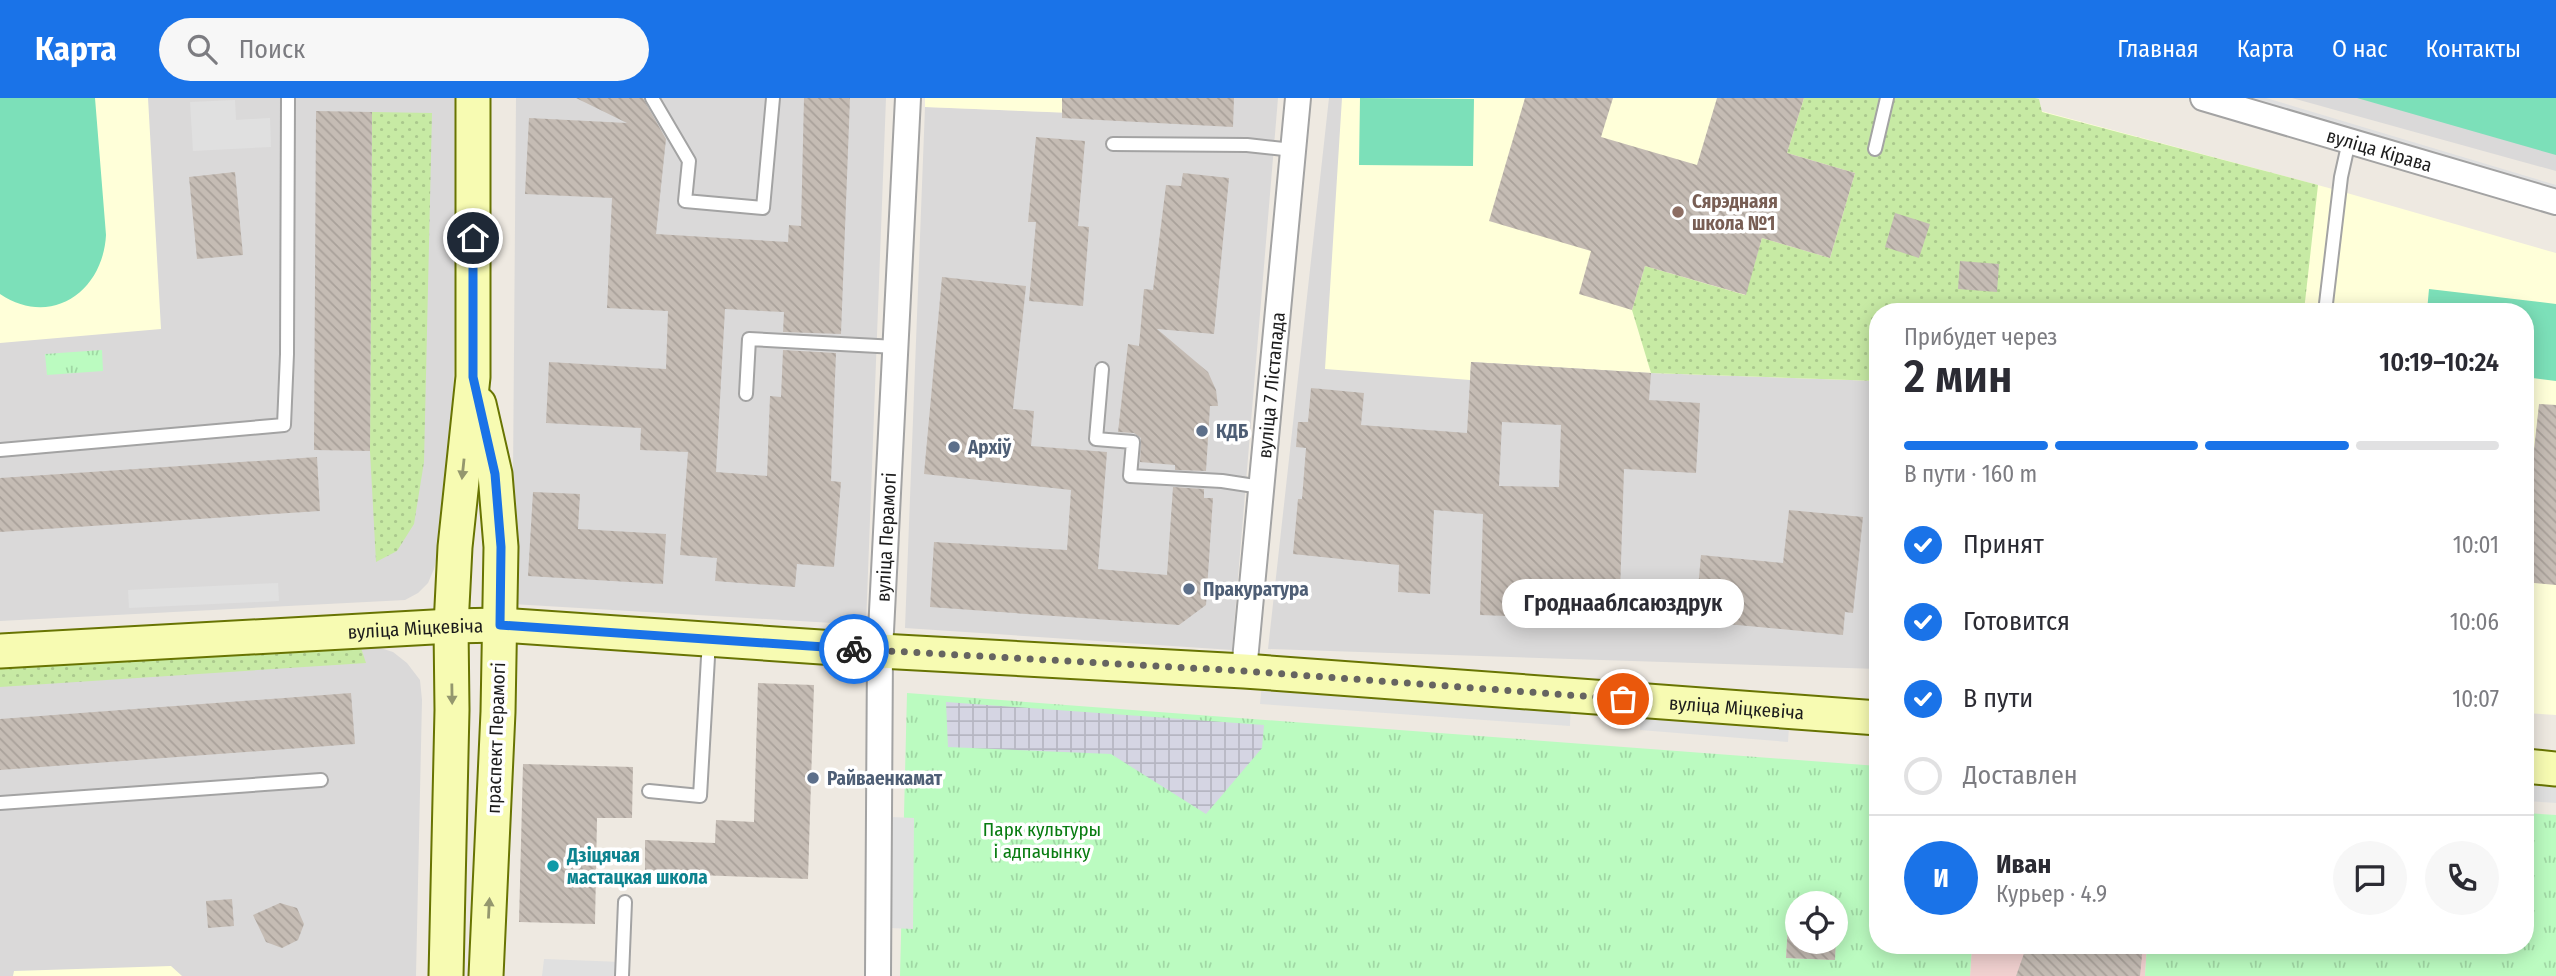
<!DOCTYPE html>
<html lang="ru">
<meta charset="utf-8">
<style>
:root{--surface:#fff;--page:#f7f7f7;--text:#2b2b33;--muted:#7c7c81;--line:#e1e1e2;--accent:#1a73e8}
body{margin:0;font-family:"Fira Sans Condensed",sans-serif;background:var(--page);color:var(--text);height:100vh;display:flex;flex-direction:column;font-size:26px;white-space:nowrap}
*{box-sizing:border-box;margin:0}
p{font-size:23px;color:var(--muted)}
.icon{flex:none;width:38px;height:38px;fill:none;stroke:currentColor;stroke-width:2;stroke-linecap:round;stroke-linejoin:round}
.map{position:relative;flex:1;overflow:hidden}
.side{position:absolute;left:1869px;top:205px;width:665px;height:651px;display:flex;flex-direction:column;background:var(--surface);border-radius:28px;box-shadow:0 4px 18px #0003}
.side>*{flex:none}
.tools{position:absolute;left:1785px;top:793px;display:grid;gap:14px}
.tools a{display:grid;place-items:center;width:63px;height:63px;border-radius:50%;background:var(--surface);box-shadow:0 4px 18px #0003;font-size:35px}
.pin{position:absolute;display:grid;place-items:center;width:60px;height:60px;color:#fff;margin:-30px;border:4px solid #fff;border-radius:50%;box-shadow:0 2px 7px #0007}
.courier{position:absolute;display:grid;place-items:center;width:70px;height:70px;margin:-35px;border:5px solid #1a73e8;border-radius:50%;background:#fff;color:#222;box-shadow:0 2px 9px #0007}
.bubble{position:absolute;height:49px;border-radius:24px;background:var(--surface);box-shadow:0 4px 18px #0003;font-size:23px;font-weight:600;line-height:49px;text-align:center}
.head em{font-style:normal;font-weight:600}
.head div{display:flex;flex-direction:column-reverse}
.head{display:flex;align-items:center;justify-content:space-between;height:119px;padding:0 35px}
h1{font-size:46px;font-weight:600;line-height:52px}
.bar{display:grid;grid-template-columns:repeat(4,1fr);gap:10px 7px;align-content:center;height:84px;padding:0 35px}
.bar i{height:9px;border-radius:5px;background:var(--line)}
.bar .selected{background:var(--accent)}
.bar p{grid-column:span 4}
.line{display:flex;align-items:center;gap:18px;padding:0 35px;border-top:2px solid var(--line)}
.line div{flex:1}
.round{display:grid;place-items:center;flex:none;width:74px;height:74px;border-radius:37px;background:var(--page)}
ol{padding:0 35px;list-style:none}
li{display:flex;align-items:center;gap:21px;height:77px}
li p{margin-inline-start:auto}
li .icon{padding:7px;border-radius:50%;background:var(--accent);color:#fff;stroke-width:4}
li:last-child{color:var(--muted)}
li i{width:38px;height:38px;border:4px solid var(--line);border-radius:50%}
header{display:flex;align-items:center;gap:42px;box-sizing:border-box;height:98px;padding:0 35px;background:var(--accent);color:#fff}
header strong{font-size:33px}
nav{display:flex;gap:38px;margin-inline-start:auto;font-size:24px}
.search{width:490px;height:63px;background:var(--page);display:flex;align-items:center;gap:18px;box-sizing:border-box;padding:0 24px;border-radius:38px;color:var(--muted);font-size:26px}
.map>svg:first-child{display:block}
.residential{fill:#dad9d9}
.commercial{fill:#f0d0cf}
.education{fill:#ffffd9}
.grass{fill:url(#grass-dots)}
.park{fill:url(#park-tufts);fill-rule:evenodd}
.pitch{fill:#7ce0b9}
.parking{fill:#e0e0e0}
.plaza{fill:url(#plaza-grid)}
.building{fill:url(#building-back-hatch);fill-rule:evenodd}
.lines{fill:none;stroke-linecap:round;stroke-linejoin:round}
.service-casing{stroke:#a3a3a3;stroke-width:16}
.minor-casing{stroke:#a3a3a3;stroke-width:28}
.secondary-casing{stroke:#687402;stroke-width:37}
.service{stroke:#fff;stroke-width:12}
.minor{stroke:#fff;stroke-width:24}
.secondary{stroke:#f7fbb2;stroke-width:33}
.oneway{fill:#94976e}
.done{stroke:#666461;stroke-width:7;stroke-dasharray:0 12.6}
.route{stroke:#1a73e8;stroke-width:9}
.education-dot{fill:#8d6e63;stroke:#fff;stroke-width:2.5}
.service-dot{fill:#5c6f8a;stroke:#fff;stroke-width:2.5}
.culture-dot{fill:#0f9aa8;stroke:#fff;stroke-width:2.5}
.labels{text-anchor:middle;dominant-baseline:central;stroke-width:7;stroke-linejoin:round;paint-order:stroke}
.street-label{font-size:19px;fill:#1c1c1c;stroke:#fff}
.education-label{font-size:19px;font-weight:bold;fill:#785e54;stroke:#fff;text-anchor:start}
.service-label{font-size:19px;font-weight:bold;fill:#4e5e75;stroke:#fff;text-anchor:start}
.park-label{font-size:19px;fill:#087c11;stroke:#fff}
.culture-label{font-size:19px;font-weight:bold;fill:#0d838f;stroke:#fff;text-anchor:start}
</style>
<header>
<strong>Карта</strong>
<div class="search"><svg class="icon" aria-label="search" viewBox="0 0 24 24"><circle cx="10" cy="10" r="6"/><path d="M15 15l6 6"/></svg>Поиск</div>
<nav><a>Главная</a><a>Карта</a><a>О нас</a><a>Контакты</a></nav>
</header>
<div class="map">
<svg width="2556" height="878" viewBox="0 0 2556 878">
<defs>
<pattern id="grass-dots" width="8" height="8" patternUnits="userSpaceOnUse" patternTransform="scale(1.75)"><rect width="8" height="8" fill="#c7eaa4"/><path d="M2 2h.1M6 6h.1" fill="none" stroke="#aac88d" stroke-width="1.8" stroke-linecap="round"/></pattern>
<pattern id="park-tufts" width="24" height="20" patternUnits="userSpaceOnUse" patternTransform="scale(1.75)"><rect width="24" height="20" fill="#bbfbc0"/><path d="M3 7l-1-3M5 7V3M7 7l1-3M15 17l-1-3M17 17v-4M19 17l1-3" fill="none" stroke="#a0d7a4"/></pattern>
<pattern id="plaza-grid" width="8" height="8" patternUnits="userSpaceOnUse" patternTransform="scale(1.75)"><rect width="8" height="8" fill="#d5d5e3"/><path d="M0 4h8M4 0v8" fill="none" stroke="#b6b6c2"/></pattern>
<pattern id="building-back-hatch" width="6" height="6" patternUnits="userSpaceOnUse" patternTransform="scale(1.75)"><rect width="6" height="6" fill="#c5bcb4"/><path d="M-1 5l2 2M0 0l6 6M5-1l2 2" fill="none" stroke="#a9a19a"/></pattern>
</defs>
<rect width="100%" height="100%" fill="#eee9e1"/>
<path class="residential" d="M 0,0 L 461,0 L 453,305 L 441,442 L 434,471 L 428,485 L 418,495 L 405,502 L 0,523 Z
M 516,0 L 886,0 L 866,527 L 512,506 Z
M 1126,0 L 1278,0 L 1232,552 L 905,530 L 925,9 L 1124,17 Z
M 1329,0 L 1993,0 L 1878,214 L 1878,571 L 1268,551 Z
M 2292,0 L 2556,0 L 2556,73 Z
M 374,548 L 393,554 L 407,565 L 420,582 L 422,602 L 416,878 L 0,878 L 0,575 Z"/>
<path class="commercial" d="M 1972,847 L 2147,847 L 2145,878 L 1970,878 Z"/>
<path class="education" d="M 0,0 L 148,0 L 161,231 L 0,245 Z
M 925,0 L 1126,0 L 1124,17 L 925,9 Z
M 1342,0 L 1993,0 L 2340,93 L 2556,155 L 2556,617 L 2525,615 L 2525,214 L 1878,214 L 1878,283 L 1651,275 L 1471,264 L 1470,282 L 1325,271 Z
M 171,868 L 182,878 L 13,878 L 14,873 Z"/>
<path class="grass" d="M 1804,0 L 2035,0 L 2039,1 L 2042,14 L 2318,87 L 2304,213 L 1878,214 L 1878,283 L 1651,275 L 1632,212 L 1645,168 L 1745,197 L 1762,140 L 1830,160 L 1855,75 L 1787,55 Z
M 372,14 L 432,15 L 424,364 L 414,426 L 397,453 L 376,464 L 370,353 Z
M 361,550 L 366,565 L 0,589 L 0,570 Z"/>
<path class="park" d="M 102,252 L 103,273 L 47,277 L 45,256 Z
M 907,595 L 1878,668 L 1878,847 L 1972,847 L 1970,878 L 900,878 ZM 1797,805 L 1836,805 L 1835,862 L 1786,860 L 1789,811 L 1797,811 Z
M 2525,715 L 2556,717 L 2556,878 L 2145,878 L 2147,847 L 2525,847 Z"/>
<path class="pitch" d="M 0,0 L 95,0 L 106,137 C 103,194 51,230 0,196 Z
M 1360,0 L 1474,1 L 1473,68 L 1359,67 Z
M 2357,0 L 2556,0 L 2556,57 Z
M 2429,191 L 2556,206 L 2556,283 L 2525,279 L 2525,214 L 2427,213 Z"/>
<path class="parking" d="M 2203,0 L 2266,0 L 2556,87 L 2556,104 Z
M 235,2 L 236,22 L 270,20 L 271,49 L 193,53 L 190,4 Z
M 278,485 L 279,503 L 129,510 L 128,492 Z
M 1263,575 L 1571,598 L 1570,628 L 1260,606 Z
M 1641,603 L 1790,614 L 1788,644 L 1640,632 Z
M 2525,668 L 2556,671 L 2556,705 L 2525,703 Z
M 892,719 L 914,720 L 913,831 L 891,830 Z
M 544,861 L 622,864 L 622,878 L 542,878 Z"/>
<path class="plaza" d="M 946,604 L 1264,627 L 1262,650 L 1206,716 L 1111,656 L 948,649 Z"/>
<path class="building" d="M 576,0 L 643,0 L 666,41 L 656,136 L 788,144 L 789,127 L 801,128 L 804,0 L 850,0 L 841,236 L 783,234 L 784,214 L 725,211 L 716,374 L 767,378 L 770,298 L 781,299 L 783,252 L 836,255 L 831,383 L 841,384 L 834,469 L 797,466 L 795,489 L 715,483 L 717,460 L 680,457 L 688,354 L 640,352 L 641,330 L 546,325 L 549,264 L 666,271 L 668,213 L 607,210 L 612,100 L 525,96 L 529,20 L 627,25 Z
M 1062,0 L 1234,0 L 1233,29 L 1062,20 Z
M 1525,0 L 1613,0 L 1601,39 L 1697,67 L 1717,0 L 1804,0 L 1787,55 L 1855,75 L 1830,160 L 1762,140 L 1746,197 L 1645,168 L 1632,212 L 1579,196 L 1591,153 L 1489,123 Z
M 316,13 L 372,14 L 370,353 L 314,352 Z
M 1036,39 L 1085,43 L 1078,128 L 1089,129 L 1083,208 L 1029,203 L 1036,124 L 1028,124 Z
M 235,74 L 243,157 L 197,161 L 189,79 Z
M 1183,75 L 1229,80 L 1214,236 L 1157,231 L 1208,274 L 1216,292 L 1218,308 L 1210,308 L 1206,373 L 1175,372 L 1175,367 L 1140,364 L 1141,340 L 1134,335 L 1118,334 L 1128,246 L 1139,248 L 1144,191 L 1153,192 L 1166,87 L 1181,88 Z
M 1895,115 L 1930,126 L 1919,160 L 1885,149 Z
M 1960,163 L 1999,166 L 1997,194 L 1958,191 Z
M 942,179 L 1026,188 L 1013,311 L 1034,313 L 1031,348 L 1107,354 L 1098,471 L 1167,477 L 1173,389 L 1204,391 L 1204,400 L 1213,400 L 1206,507 L 1179,527 L 930,509 L 934,444 L 1067,452 L 1071,392 L 924,376 Z
M 1471,264 L 1651,275 L 1649,302 L 1700,305 L 1696,375 L 1624,371 L 1620,495 L 1589,494 L 1588,521 L 1480,517 L 1483,416 L 1434,412 L 1430,496 L 1398,494 L 1399,467 L 1293,456 L 1298,401 L 1302,401 L 1306,350 L 1296,349 L 1298,324 L 1308,324 L 1311,290 L 1364,295 L 1361,327 L 1467,335 ZM 1502,324 L 1561,327 L 1559,389 L 1499,388 Z
M 2539,306 L 2556,307 L 2556,487 L 2525,484 L 2525,435 Z
M 317,359 L 320,413 L 0,434 L 0,380 Z
M 533,394 L 580,396 L 578,431 L 666,436 L 663,486 L 528,478 Z
M 1789,412 L 1863,419 L 1853,515 L 1845,514 L 1843,537 L 1695,523 L 1701,457 L 1783,465 Z
M 758,585 L 814,587 L 808,781 L 645,775 L 645,742 L 715,745 L 716,722 L 754,724 Z
M 351,595 L 355,646 L 0,672 L 0,621 Z
M 523,666 L 633,669 L 632,720 L 597,720 L 595,826 L 519,824 Z
M 232,801 L 234,828 L 208,830 L 206,803 Z
M 280,805 L 297,810 L 304,826 L 298,842 L 282,850 L 266,844 L 253,817 Z
M 1789,811 L 1797,811 L 1797,844 L 1836,844 L 1837,813 L 1835,862 L 1786,860 Z
M 2027,847 L 2143,847 L 2140,878 L 2016,878 Z"/>
<g class="lines">
<defs>
<path id="service" d="M 652,0 L 689,63 L 685,103 L 763,110 L 773,0
M 1113,46 L 1247,47 L 1293,52
M 1875,51 L 1887,0
M 2325,214 L 2341,79 L 2349,43
M 1102,271 L 1096,341 L 1133,344 L 1130,378 L 1222,383 L 1261,389
M 746,296 L 749,241 L 896,249
M 0,352 L 284,327 L 287,256 L 288,0
M 649,693 L 700,698 L 709,542
M 0,705 L 321,682
M 622,878 L 625,804"/>
<g id="minor">
<path id="s1" d="M 2203,0 L 2556,104"/>
<path id="s2" d="M 1244,573 L 1298,0"/>
<path id="s3" d="M 878,878 L 880,553 L 908,0"/>
</g>
<g id="secondary">
<path d="M 479,306 L 495,376 L 501,449 L 498,614 L 486,878"/>
<path id="s4" d="M 0,553 L 451,528 L 500,527 L 880,553 L 1244,573 L 1878,620"/>
<path d="M 2525,668 L 2556,671"/>
<path d="M 446,878 L 452,612 L 451,528 L 455,449 L 473,279 L 473,0"/>
</g>
</defs>
<use href="#service" class="service-casing"/>
<use href="#minor" class="minor-casing"/>
<use href="#secondary" class="secondary-casing"/>
<use href="#service" class="service"/>
<use href="#minor" class="minor"/>
<use href="#secondary" class="secondary"/>
</g>
<defs><path id="oneway-solid" d="M-6-.8H1V-3.2L6.5 0L1 3.2V.8H-6Z" transform="scale(1.75)"/></defs>
<g class="oneway">
<use href="#oneway-solid" transform="translate(463 371) rotate(96)"/>
<use href="#oneway-solid" transform="translate(452 596) rotate(89)"/>
<use href="#oneway-solid" transform="translate(489 810) rotate(-87)"/>
</g>
<g class="lines">
<path class="done" d="M 854,551 L 1244,573 L 1623,601"/>
<path class="route" d="M 473,140 L 473,279 L 495,376 L 501,449 L 500,527 L 854,551"/>
</g>
<circle class="education-dot" cx="1678" cy="114" r="7"/>
<g class="service-dot">
<circle cx="1202" cy="333" r="7"/>
<circle cx="954" cy="349" r="7"/>
<circle cx="1189" cy="491" r="7"/>
<circle cx="813" cy="680" r="7"/>
</g>
<circle class="culture-dot" cx="553" cy="768" r="7"/>
<g class="labels">
<g class="street-label">
<text stroke="none"><textPath href="#s1" startOffset="184">вуліца Кірава</textPath></text>
<text stroke="none"><textPath href="#s2" startOffset="287">вуліца 7 Лістапада</textPath></text>
<text stroke="none"><textPath href="#s3" startOffset="439">вуліца Перамогі</textPath></text>
<text stroke="none"><textPath href="#s4" startOffset="416">вуліца Міцкевіча</textPath></text>
<text stroke="none"><textPath href="#s4" startOffset="1740">вуліца Міцкевіча</textPath></text>
<text transform="translate(496 640) rotate(-88)">праспект Перамогі</text>
</g>
<g class="education-label">
<text x="1692" y="103">Сярэднаяя<tspan x="1692" dy="22">школа №1</tspan></text>
</g>
<g class="service-label">
<text x="1216" y="333">КДБ</text>
<text x="968" y="349">Архіў</text>
<text x="1203" y="491">Пракуратура</text>
<text x="827" y="680">Райваенкамат</text>
</g>
<g class="park-label">
<text x="1042" y="731">Парк культуры<tspan x="1042" dy="22">і адпачынку</tspan></text>
</g>
<g class="culture-label">
<text x="567" y="757">Дзіцячая<tspan x="567" dy="22">мастацкая школа</tspan></text>
</g>
</g>
</svg>
<div class="tools">
<a><svg class="icon" aria-label="locate" viewBox="0 0 24 24"><circle cx="12" cy="12" r="6"/><path d="M12 2v4M12 18v4M2 12h4M18 12h4"/></svg></a>
</div>
<div class="pin" style="left:1623px;top:601px;background:#ea580c"><svg class="icon" aria-label="bag" viewBox="0 0 24 24"><path d="M5 8h14l-1 12H6zM9 8a3 3 0 0 1 6 0"/></svg></div>
<div class="pin" style="left:473px;top:140px;background:#1f2937"><svg class="icon" aria-label="home" viewBox="0 0 24 24"><path d="M3 11l9-7 9 7M6 9v11h12V9"/></svg></div>
<div class="courier" style="left:854px;top:551px"><svg class="icon" aria-label="bike" viewBox="0 0 24 24"><circle cx="6" cy="16" r="4"/><circle cx="18" cy="16" r="4"/><path d="M6 16l4-8h5l3 8M10 8l3 8H6M13 5h3"/></svg></div>
<div class="bubble" style="left:1502px;top:481px;width:242px">Гроднааблсаюздрук</div>
<section class="side">
<div class="head"><div><h1>2 мин</h1><p>Прибудет через</p></div><em>10:19–10:24</em></div>
<div class="bar"><i class="selected"></i><i class="selected"></i><i class="selected"></i><i></i><p>В пути · 160 m</p></div>
<ol>
<li><svg class="icon" aria-label="check" viewBox="0 0 24 24"><path d="M5 12l5 5 9-10"/></svg>Принят<p>10:01</p></li>
<li><svg class="icon" aria-label="check" viewBox="0 0 24 24"><path d="M5 12l5 5 9-10"/></svg>Готовится<p>10:06</p></li>
<li><svg class="icon" aria-label="check" viewBox="0 0 24 24"><path d="M5 12l5 5 9-10"/></svg>В пути<p>10:07</p></li>
<li><i></i>Доставлен</li>
</ol>
<div class="line" style="height:126px"><b class="round" style="background:var(--accent);color:#fff">И</b><div><b>Иван</b><p>Курьер · 4.9</p></div><a class="round"><svg class="icon" aria-label="chat" viewBox="0 0 24 24"><path d="M4 5h16v11H9l-5 4z"/></svg></a><a class="round"><svg class="icon" aria-label="phone" viewBox="0 0 24 24"><path d="M5 4h4l2 5-3 2q2 4 5 5l2-3 5 2v4C11 20 4 13 5 4z"/></svg></a></div>
</section>
</div>
